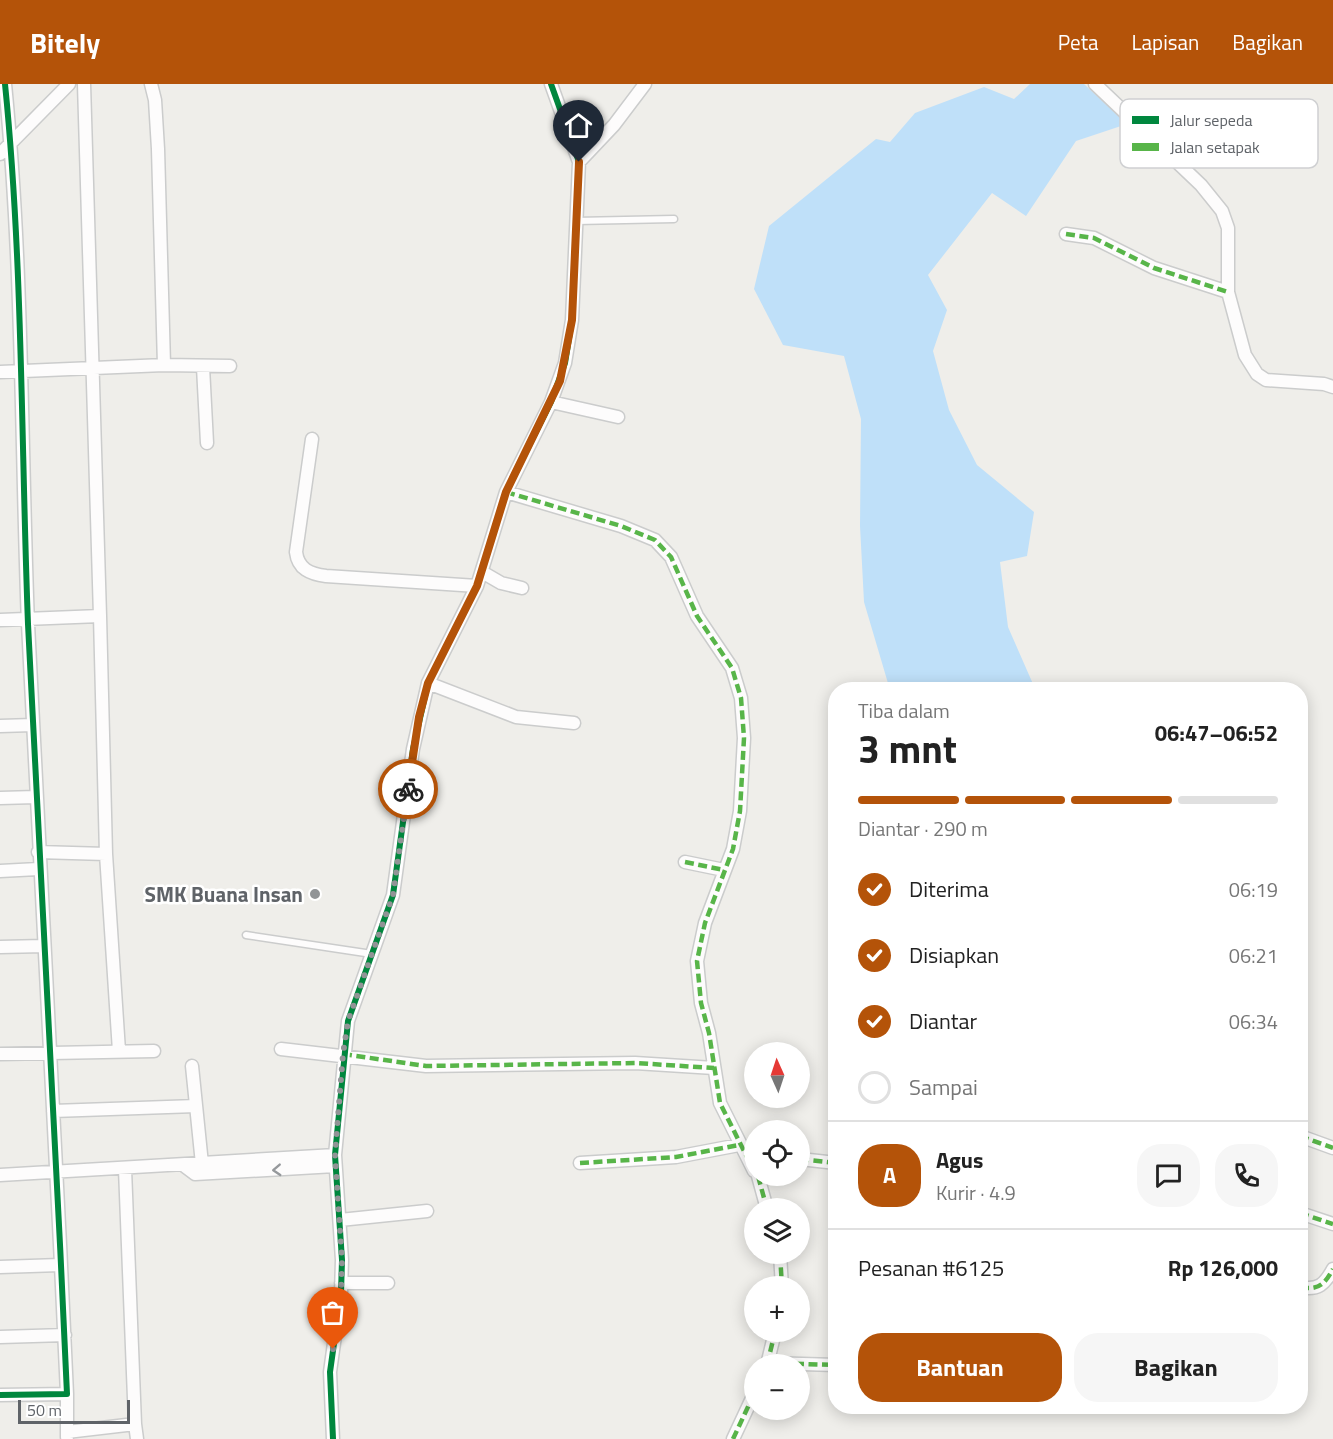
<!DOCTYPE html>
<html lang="id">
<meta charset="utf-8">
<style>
:root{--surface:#fff;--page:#f6f6f6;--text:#222;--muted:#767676;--line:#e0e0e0;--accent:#b45309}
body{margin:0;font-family:"Titillium Web",sans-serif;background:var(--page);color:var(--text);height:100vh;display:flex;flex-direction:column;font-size:22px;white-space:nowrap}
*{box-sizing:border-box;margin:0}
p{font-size:20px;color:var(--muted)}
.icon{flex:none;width:33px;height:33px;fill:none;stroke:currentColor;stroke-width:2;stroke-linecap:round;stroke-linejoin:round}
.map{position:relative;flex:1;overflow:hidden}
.panel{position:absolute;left:828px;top:598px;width:480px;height:732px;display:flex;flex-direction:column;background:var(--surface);border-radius:24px;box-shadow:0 3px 15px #0003}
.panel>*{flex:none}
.needle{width:39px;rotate:357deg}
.buttons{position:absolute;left:744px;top:958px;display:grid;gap:12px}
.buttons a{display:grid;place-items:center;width:66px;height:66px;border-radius:50%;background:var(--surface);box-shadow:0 3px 15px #0003;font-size:30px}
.scale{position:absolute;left:18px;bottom:15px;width:112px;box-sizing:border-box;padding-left:6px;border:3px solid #5f6368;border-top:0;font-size:16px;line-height:21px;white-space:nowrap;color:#5f6368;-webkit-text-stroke:4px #fff;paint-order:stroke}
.pin{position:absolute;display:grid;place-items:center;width:51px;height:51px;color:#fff;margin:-62px -26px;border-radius:50% 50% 50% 0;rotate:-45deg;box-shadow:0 0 6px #0007}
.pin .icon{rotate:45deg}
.courier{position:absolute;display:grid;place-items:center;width:60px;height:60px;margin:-30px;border:4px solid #b45309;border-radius:50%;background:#fff;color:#222;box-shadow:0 2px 8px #0007}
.overview em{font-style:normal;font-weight:700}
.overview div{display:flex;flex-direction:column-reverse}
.overview{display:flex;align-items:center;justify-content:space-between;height:102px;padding:0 30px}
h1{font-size:39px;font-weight:700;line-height:45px}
.bar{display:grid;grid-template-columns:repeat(4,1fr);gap:9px 6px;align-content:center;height:72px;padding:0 30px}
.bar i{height:8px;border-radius:4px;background:var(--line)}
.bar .current{background:var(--accent)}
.bar p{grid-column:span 4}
.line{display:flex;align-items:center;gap:15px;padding:0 30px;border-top:2px solid var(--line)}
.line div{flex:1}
.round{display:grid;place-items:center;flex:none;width:63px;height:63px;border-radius:24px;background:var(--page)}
ol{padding:0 30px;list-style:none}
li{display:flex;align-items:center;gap:18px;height:66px}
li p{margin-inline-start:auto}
li .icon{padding:6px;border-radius:50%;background:var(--accent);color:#fff;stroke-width:4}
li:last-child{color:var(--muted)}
li i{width:33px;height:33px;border:3px solid var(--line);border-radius:50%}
.cta{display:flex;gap:12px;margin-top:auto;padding:12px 30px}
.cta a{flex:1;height:69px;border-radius:24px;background:var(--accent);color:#fff;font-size:24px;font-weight:700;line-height:69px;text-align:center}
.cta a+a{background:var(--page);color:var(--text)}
header{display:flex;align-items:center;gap:36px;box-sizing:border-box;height:84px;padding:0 30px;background:var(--accent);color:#fff}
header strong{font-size:28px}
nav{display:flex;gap:33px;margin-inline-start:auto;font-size:21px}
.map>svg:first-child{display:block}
.water{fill:#bfe0f9}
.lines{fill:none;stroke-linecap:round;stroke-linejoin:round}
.service-casing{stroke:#cbcccc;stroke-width:9}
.minor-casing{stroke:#cbcccc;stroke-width:15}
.service{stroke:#fdfcfc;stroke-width:6}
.minor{stroke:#fdfcfc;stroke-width:12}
.quiet{stroke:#58b549;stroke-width:4.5;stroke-dasharray:9 4.5;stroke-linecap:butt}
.cycleway-casing{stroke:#fff;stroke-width:10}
.cycleway{stroke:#00873e;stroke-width:6}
.oneway{stroke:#96999c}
.done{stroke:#919496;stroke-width:6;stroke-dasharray:0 10.8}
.route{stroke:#b45309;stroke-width:8}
.poi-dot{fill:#919496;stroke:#fff;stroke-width:2}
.labels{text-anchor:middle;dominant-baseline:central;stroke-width:5;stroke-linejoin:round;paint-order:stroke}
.poi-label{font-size:21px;font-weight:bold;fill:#5f6368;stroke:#fff;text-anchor:end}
.key{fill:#fff;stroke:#cfd0d2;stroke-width:1.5}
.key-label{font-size:16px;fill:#5f6368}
</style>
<header>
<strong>Bitely</strong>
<nav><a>Peta</a><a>Lapisan</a><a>Bagikan</a></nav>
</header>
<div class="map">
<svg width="1333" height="1355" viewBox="0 0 1333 1355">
<rect width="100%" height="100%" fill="#efeeea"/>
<path class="water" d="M 1030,0 L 1084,0 L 1127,40 L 1076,57 L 1026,132 L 992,109 L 928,191 L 947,226 L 933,267 L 949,326 L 977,381 L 1034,428 L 1027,472 L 1000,478 L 1008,543 L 1033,600 L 1033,606 L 890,606 L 864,518 L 860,442 L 861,335 L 844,272 L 783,261 L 754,205 L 769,142 L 876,55 L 890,58 L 915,29 L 984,3 L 1014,15 Z"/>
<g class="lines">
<defs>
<path id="service" d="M 576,137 L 674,135
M 246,851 L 372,870"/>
<path id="minor" d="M 151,0 L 155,16 L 158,65 L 164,281
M 1095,0 L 1201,101 L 1222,127 L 1228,144 L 1228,208 L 1245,271 L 1257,290 L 1266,296 L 1324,300 L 1333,303
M 0,70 L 69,0
M 579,78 L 614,41 L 645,0
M 1066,150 L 1094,154 L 1154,184 L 1228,208
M 203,283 L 207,359
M 0,288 L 164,281 L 230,282
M 551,318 L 618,333
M 312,355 L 296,468 C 298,485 310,490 326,492 L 477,502
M 506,408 L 621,442 L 655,456 L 671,473 L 697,532 L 732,584 L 741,614 L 744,654 L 740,727 L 733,765 L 705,839 L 697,877 L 701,919 L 709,949 L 720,1019 L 754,1087
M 482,488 L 501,499 L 522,504
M 0,536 L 100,532 L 84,0
M 428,599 L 516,633 L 574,639
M 0,642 L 33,641
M 0,714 L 36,713
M 38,768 L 106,770 L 100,532
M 106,770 L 119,967
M 685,778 L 724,786
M 0,787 L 38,785
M 0,863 L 44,862
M 281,965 L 426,982 L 635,979 L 714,984
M 0,970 L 154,967
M 192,982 L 202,1080
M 53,1027 L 196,1022
M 1300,1052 L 1333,1064
M 800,1075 L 836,1079
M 580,1079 L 676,1073 L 739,1061
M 183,1081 L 195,1090 L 335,1082
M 0,1091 L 335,1071
M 758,1092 L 767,1125
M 1300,1129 L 1333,1140
M 340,1136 L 427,1127
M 780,1170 L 782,1203
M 0,1183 L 60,1181
M 341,1199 L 388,1199
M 1300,1203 C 1318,1207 1325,1200 1333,1185
M 0,1253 L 65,1251
M 768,1279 L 836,1281
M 767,1281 L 775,1248
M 0,1311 L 67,1310 C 56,1053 39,796 28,540 C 21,360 23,179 5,0
M 135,1340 L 137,1355
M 67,1348 L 135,1340 L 125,1085
M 67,1353 L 67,1310
M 333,1355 L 330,1288 L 341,1209 L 342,1176 L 335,1071 L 348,937 L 393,811 L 413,665 L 428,599 L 477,502 L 506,408 L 551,318 L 565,279 L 572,236 L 579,78 L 551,0
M 733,1355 L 754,1310"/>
</defs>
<use href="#service" class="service-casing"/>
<use href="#minor" class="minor-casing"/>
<use href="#service" class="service"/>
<use href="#minor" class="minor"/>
<path class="quiet" d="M 1066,150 L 1094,154 L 1154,184 L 1228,208
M 506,408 L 621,442 L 655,456 L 671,473 L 697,532 L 732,584 L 741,614 L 744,654 L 740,727 L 733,765 L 705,839 L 697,877 L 701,919 L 709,949 L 720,1019 L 754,1087
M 685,778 L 724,786
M 343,970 L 426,982 L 635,979 L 714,984
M 1300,1052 L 1333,1064
M 800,1075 L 836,1079
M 580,1079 L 676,1073 L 739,1061
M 758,1092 L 767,1125
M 1300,1129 L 1333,1140
M 780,1170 L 782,1203
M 1300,1203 C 1318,1207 1325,1200 1333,1185
M 768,1279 L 836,1281
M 767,1281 L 775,1248
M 733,1355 L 754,1310"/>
<defs>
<path id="cycleway" d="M 0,1311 L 67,1310 C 56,1053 39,796 28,540 C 21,360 23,179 5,0
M 333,1355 L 330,1288 L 341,1209 L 342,1176 L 335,1071 L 348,937 L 393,811 L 413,665 L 428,599 L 477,502 L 506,408 L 551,318 L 565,279 L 572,236 L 579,78 L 551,0"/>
</defs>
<use href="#cycleway" class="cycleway-casing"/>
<use href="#cycleway" class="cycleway"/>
</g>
<defs><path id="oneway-chevron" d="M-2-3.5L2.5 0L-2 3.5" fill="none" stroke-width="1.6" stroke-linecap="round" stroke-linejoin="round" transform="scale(1.5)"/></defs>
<use class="oneway" href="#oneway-chevron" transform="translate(277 1086) rotate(177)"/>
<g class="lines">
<path class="done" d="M 333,1265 L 341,1209 L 342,1176 L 335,1071 L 343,970 L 348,937 L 393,811 L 408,705"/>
<path class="route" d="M 408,705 L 419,633 L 428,599 L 477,502 L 506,408 L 560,297 L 572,236 L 579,78"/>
</g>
<circle class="poi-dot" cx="315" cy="810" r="6"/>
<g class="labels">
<g class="poi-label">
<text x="303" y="810">SMK Buana Insan</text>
</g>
</g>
<rect x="1120" y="15" width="198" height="69" rx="9" class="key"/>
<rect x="1132" y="32" width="27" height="8" fill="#00873e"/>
<rect x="1132" y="59" width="27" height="8" fill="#58b549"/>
<g class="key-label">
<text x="1170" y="42">Jalur sepeda</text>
<text x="1170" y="69">Jalan setapak</text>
</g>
</svg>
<div class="buttons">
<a><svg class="needle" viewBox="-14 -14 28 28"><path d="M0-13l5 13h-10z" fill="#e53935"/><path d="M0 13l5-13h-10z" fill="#767676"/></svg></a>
<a><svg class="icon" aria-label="locate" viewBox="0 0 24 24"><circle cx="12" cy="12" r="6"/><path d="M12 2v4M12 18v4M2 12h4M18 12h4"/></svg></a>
<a><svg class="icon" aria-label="layers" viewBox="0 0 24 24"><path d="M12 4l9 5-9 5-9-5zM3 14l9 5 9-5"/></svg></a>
<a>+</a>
<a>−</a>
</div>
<div class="scale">50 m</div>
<div class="pin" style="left:333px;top:1265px;background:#ea580c"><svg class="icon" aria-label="bag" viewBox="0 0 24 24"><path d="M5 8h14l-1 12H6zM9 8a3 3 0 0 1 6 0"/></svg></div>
<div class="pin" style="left:579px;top:78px;background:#1f2937"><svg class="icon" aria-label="home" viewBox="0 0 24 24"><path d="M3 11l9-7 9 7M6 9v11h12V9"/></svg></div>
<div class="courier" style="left:408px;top:705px"><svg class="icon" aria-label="bike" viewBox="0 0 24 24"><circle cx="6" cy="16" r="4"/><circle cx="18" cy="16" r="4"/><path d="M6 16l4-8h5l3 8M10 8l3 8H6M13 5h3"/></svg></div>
<section class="panel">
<div class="overview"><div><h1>3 mnt</h1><p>Tiba dalam</p></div><em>06:47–06:52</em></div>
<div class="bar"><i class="current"></i><i class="current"></i><i class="current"></i><i></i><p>Diantar · 290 m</p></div>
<ol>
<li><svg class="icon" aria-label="check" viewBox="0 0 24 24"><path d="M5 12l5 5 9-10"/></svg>Diterima<p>06:19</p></li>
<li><svg class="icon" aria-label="check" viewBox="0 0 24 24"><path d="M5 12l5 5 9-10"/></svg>Disiapkan<p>06:21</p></li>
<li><svg class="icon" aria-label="check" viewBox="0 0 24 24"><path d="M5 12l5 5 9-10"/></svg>Diantar<p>06:34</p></li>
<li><i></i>Sampai</li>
</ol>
<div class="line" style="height:108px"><b class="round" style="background:var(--accent);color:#fff">A</b><div><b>Agus</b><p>Kurir · 4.9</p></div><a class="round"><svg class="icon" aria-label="chat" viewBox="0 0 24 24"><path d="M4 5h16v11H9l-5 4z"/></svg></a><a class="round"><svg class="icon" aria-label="phone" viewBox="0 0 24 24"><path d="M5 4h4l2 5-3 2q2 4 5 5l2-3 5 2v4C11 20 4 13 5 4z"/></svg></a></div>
<div class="line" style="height:78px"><div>Pesanan #6125</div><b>Rp 126,000</b></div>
<div class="cta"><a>Bantuan</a><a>Bagikan</a></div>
</section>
</div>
